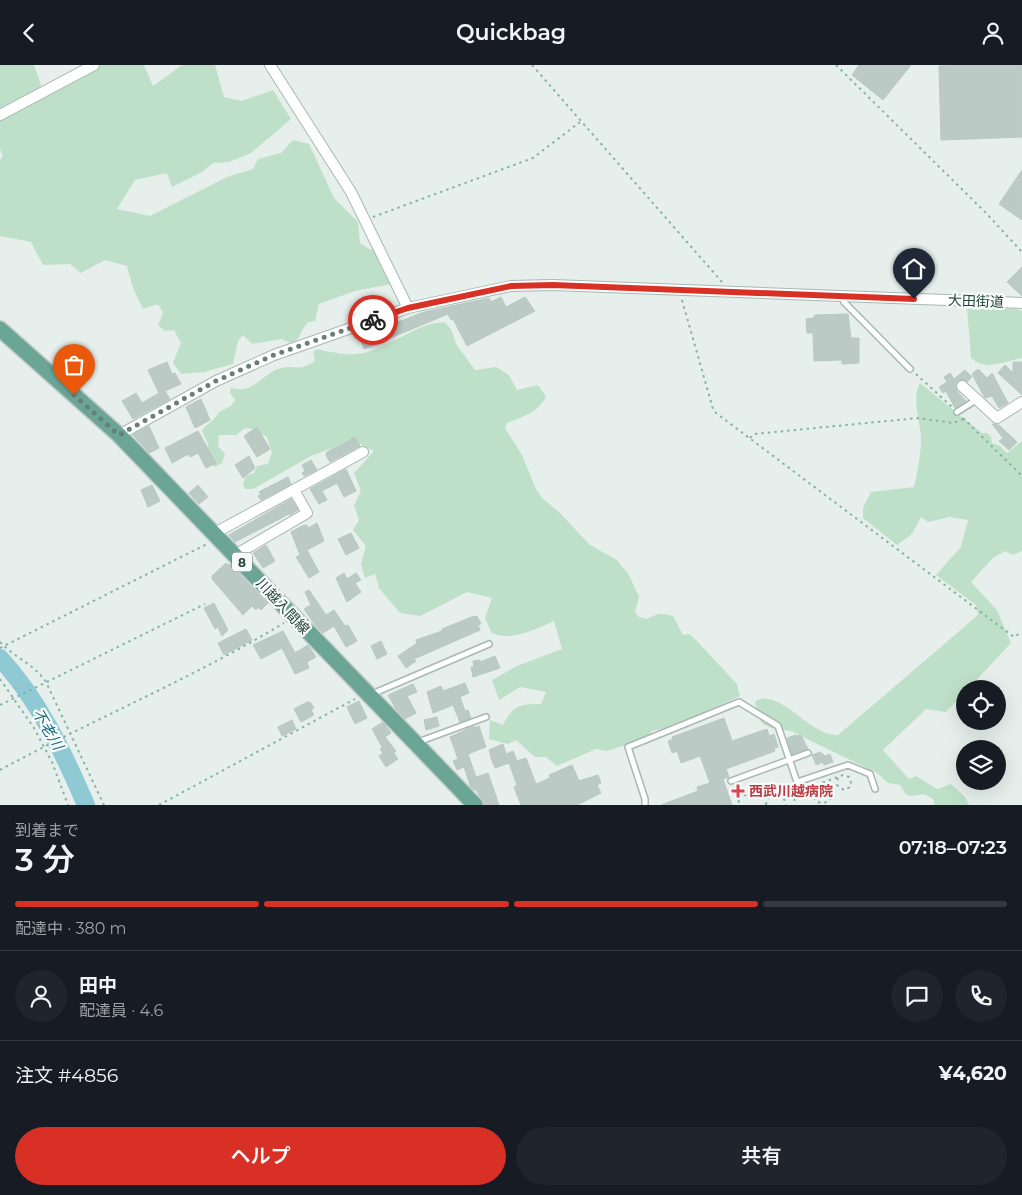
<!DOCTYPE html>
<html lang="ja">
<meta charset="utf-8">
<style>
:root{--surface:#171b24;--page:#20242c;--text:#f1f3f6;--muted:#9ea1a6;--line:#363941;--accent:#d93025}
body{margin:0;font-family:Montserrat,"Noto Sans JP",sans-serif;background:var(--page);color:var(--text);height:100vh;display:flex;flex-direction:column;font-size:19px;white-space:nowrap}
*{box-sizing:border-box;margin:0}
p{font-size:16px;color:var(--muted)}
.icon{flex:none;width:28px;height:28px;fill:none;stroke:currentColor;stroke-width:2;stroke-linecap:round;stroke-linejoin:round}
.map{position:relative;height:740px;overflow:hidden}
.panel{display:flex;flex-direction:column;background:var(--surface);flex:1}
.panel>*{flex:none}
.controls{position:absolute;left:956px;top:615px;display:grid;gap:10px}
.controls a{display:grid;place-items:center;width:50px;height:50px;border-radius:50%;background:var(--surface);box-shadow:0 5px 20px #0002;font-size:25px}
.pin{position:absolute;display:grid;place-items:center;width:42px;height:42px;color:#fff;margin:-51px -21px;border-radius:50% 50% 50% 0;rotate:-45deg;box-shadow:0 0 5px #0007}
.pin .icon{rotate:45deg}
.courier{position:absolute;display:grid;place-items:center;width:50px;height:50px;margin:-25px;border:4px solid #d93025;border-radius:50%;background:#fff;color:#222;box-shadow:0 1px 6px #0007}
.overview em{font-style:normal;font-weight:600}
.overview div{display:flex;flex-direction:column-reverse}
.overview{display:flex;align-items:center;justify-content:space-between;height:85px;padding:0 15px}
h1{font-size:32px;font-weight:600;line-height:38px}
.bar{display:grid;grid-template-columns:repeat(4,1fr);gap:8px 5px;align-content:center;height:60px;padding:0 15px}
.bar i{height:6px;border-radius:4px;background:var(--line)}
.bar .current{background:var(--accent)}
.bar p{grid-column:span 4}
.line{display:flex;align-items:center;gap:12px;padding:0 15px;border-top:1px solid var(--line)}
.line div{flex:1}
.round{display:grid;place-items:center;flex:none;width:52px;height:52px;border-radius:26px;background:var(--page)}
.cta{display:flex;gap:10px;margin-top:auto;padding:10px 15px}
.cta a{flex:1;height:58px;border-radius:30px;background:var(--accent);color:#fff;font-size:20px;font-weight:600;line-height:58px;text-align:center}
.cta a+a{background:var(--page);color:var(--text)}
header{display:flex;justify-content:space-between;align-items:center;height:65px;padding:0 15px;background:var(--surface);font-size:22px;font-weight:600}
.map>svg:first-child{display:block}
.green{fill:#bfe0c8}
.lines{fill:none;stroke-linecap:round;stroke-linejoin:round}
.river{stroke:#8ec9d4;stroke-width:18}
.building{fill:#bbcac4;stroke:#b8c9c2}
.service-casing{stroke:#a8b8b2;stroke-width:8}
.minor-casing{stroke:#a8b8b2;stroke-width:12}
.primary-casing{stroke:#c2cac8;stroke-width:18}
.path{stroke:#86b3a5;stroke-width:2;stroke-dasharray:2.5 4;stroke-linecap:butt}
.service{stroke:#fff;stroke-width:5}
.minor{stroke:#fff;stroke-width:10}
.primary{stroke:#6aa596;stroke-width:15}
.done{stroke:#687f78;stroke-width:5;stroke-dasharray:0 9}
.route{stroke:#d93025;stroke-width:6}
.health-dot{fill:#e0444e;stroke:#f7fbf9;stroke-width:2}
.labels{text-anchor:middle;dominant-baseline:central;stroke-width:4.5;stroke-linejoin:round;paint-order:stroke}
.shield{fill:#f7fbf9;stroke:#637a73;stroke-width:1}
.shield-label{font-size:12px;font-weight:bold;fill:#24423a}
.street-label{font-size:14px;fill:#24423a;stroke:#f7fbf9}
.health-label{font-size:14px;font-weight:bold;fill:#be3a42;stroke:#f7fbf9;text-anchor:start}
.water-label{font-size:15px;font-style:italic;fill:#1c6f80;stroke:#f7fbf9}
</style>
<header><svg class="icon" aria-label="back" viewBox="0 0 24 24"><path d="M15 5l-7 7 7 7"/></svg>Quickbag<svg class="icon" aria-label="person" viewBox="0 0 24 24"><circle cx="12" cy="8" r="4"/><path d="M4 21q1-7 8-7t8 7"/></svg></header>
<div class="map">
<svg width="1022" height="740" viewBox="0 0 1022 740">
<rect width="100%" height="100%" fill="#e6efeb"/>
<path class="green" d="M 0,0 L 34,0 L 43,26 L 91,0 L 144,0 L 153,21 L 182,0 L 215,0 L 224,32 L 242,36 L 273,25 L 291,54 L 251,88 L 229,97 L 213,98 L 202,107 L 172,122 L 167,108 L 135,115 L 117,144 L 150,151 L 227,112 L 253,104 L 258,94 L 281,88 L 293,75 L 309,79 L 334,133 L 358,157 L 360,178 L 369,184 L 378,185 L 391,219 L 355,226 L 319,239 L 315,256 L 308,257 L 302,265 L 298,274 L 291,278 L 281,274 L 252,279 L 243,270 L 238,276 L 233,299 L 204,307 L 181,309 L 173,298 L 181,278 L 174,265 L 165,266 L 158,260 L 163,248 L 158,239 L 143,244 L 133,223 L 127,201 L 105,195 L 81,208 L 70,199 L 43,200 L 31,177 L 0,171 L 0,95 L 3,91 L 0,84 Z
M 987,242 L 997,245 L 1013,243 L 1022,246 L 1022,293 C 1004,296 987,307 971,293 L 967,243 L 979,245 Z
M 445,257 L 452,266 L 456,279 L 475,305 L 496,302 L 509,310 L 517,325 L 538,320 L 546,332 C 538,347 523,352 507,358 L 505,363 L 522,390 L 536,424 L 542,433 L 559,447 L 590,480 L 617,495 L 629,510 L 639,532 L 635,547 L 639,552 L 647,554 C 657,548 662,548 673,551 L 683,570 L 689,569 L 696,575 L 737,619 L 740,631 L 673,661 L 652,666 L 648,671 L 635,677 L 607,686 L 596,684 L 557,701 L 546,692 L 535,692 L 516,675 L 508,679 L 489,674 L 490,655 L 503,660 C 513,640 520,639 541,639 L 546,627 L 520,622 L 499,635 L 492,615 L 517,601 L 562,584 L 554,556 C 536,564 511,577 492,568 L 485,553 L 492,533 L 467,527 L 420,551 L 400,548 L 379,523 L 375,509 L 365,513 L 361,499 L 366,481 L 353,465 L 359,455 L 354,440 L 361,426 L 354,408 L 374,386 L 350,374 L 330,384 L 311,391 L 253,424 L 245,424 L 243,419 L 246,411 L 254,408 L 257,401 L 268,399 L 272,387 L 267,372 L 252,364 L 245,363 L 236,370 L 219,370 L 218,381 L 225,389 L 222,398 L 215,402 L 210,397 L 208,379 L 202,366 C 206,358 213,358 219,347 L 231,341 L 235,335 L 230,328 L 231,323 C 254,330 262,308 281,303 C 297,299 296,308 315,296 L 313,287 L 318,284 C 325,287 330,286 337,288 C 372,296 399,269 430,259 C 434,258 440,258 445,257 Z
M 920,318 L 982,368 L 987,368 L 991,372 L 992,378 L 1000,381 L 1007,388 L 1022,376 L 1022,486 L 1013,490 L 1005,486 L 993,493 L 971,517 L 997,545 L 1011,578 L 968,624 L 965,624 L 965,627 L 946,647 L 926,644 L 883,685 L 909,714 L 916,711 L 937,724 L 951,719 L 965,732 L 969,740 L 934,740 L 934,735 C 921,726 922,731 909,731 L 905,728 L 900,720 L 888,718 L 877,708 L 791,666 L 771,663 L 763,659 L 758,652 L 755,636 C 780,622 810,672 838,670 L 978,550 L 976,540 L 936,510 L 961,482 L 968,455 L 950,452 L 928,457 L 921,452 L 912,469 L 897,480 L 863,453 L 863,443 L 871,427 L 914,422 C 917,410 921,388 921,375 C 921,357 911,334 920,318 Z"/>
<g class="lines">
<path class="river" d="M 0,593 C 39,635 64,689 86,740"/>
</g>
<path class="building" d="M 859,0 L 911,0 L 883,35 L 852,10 Z
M 955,0 L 1022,0 L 1022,72 L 941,75 L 939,1 Z
M 1022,105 L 1022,155 L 999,139 Z
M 1022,202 L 1022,231 L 1007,217 Z
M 501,232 L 506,242 L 525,232 L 535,246 L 467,281 L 453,254 L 451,255 L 448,249 L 364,284 L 360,272 L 391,263 L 390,258 L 401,256 L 424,247 L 489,233 L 491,237 Z
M 848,249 L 851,273 L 859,273 L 859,298 L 842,299 L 842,295 L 814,296 L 813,268 L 807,268 L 806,254 L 813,253 L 815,250 Z
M 167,297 L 172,309 L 175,308 L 181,319 L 165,326 L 170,334 L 133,354 L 122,336 L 136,328 L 142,338 L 159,328 L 148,305 Z
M 1013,297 L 1022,297 L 1022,330 L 998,308 L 1005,300 L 1013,308 Z
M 978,304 L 987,313 L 992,308 L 1008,338 L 999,343 L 992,331 L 985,333 L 972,309 Z
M 965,305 L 972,312 L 967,317 L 959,315 L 955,320 L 957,326 L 966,336 L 955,343 L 946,326 L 943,328 L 939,322 L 947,317 L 944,312 L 950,308 L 954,314 Z
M 201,334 L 210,355 L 195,363 L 186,342 Z
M 992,359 L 999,360 L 1017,377 L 1009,385 L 999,376 L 1003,373 Z
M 149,361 L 159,383 L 149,388 L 133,370 Z
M 257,362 L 270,384 L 257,392 L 244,371 Z
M 198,366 L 216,398 L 206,403 L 198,388 L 190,392 L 188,389 L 172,398 L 165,383 Z
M 355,372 L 360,381 L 330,397 L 326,390 L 327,387 Z
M 249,391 L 255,403 L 243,413 L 235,400 Z
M 311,395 L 317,405 L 304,411 L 302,408 L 305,406 L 302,400 Z
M 346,404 L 356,426 L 344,432 L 337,418 L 322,426 L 327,435 L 319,439 L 310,424 Z
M 288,412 L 291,419 L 261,435 L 258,431 L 261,429 L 259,427 Z
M 152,420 L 160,436 L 148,442 L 141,425 Z
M 198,420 L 208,432 L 199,439 L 189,428 Z
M 291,434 L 298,445 L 290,450 L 289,449 L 235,477 L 229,470 Z
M 317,458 L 324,476 L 307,485 L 319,507 L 309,513 L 296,492 L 300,490 L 291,467 L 302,461 L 307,460 L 308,463 Z
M 351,468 L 359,483 L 346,490 L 338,474 Z
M 266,480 L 275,496 L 263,503 L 253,488 Z
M 226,498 L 228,500 L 230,499 L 268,538 L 261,545 L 258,542 L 256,545 L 252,541 L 243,550 L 212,514 L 212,511 Z
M 344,508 L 347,514 L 356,508 L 361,515 L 355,518 L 361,527 L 347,537 L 336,513 Z
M 309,525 L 326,550 L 334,545 L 345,561 L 348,560 L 357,576 L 346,582 L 334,561 L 323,568 L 316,561 L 304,544 L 311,540 L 305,527 Z
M 214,538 L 228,565 L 222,571 L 218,562 L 215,564 L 204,543 Z
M 474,551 L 474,552 L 477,551 L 481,559 L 478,560 L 480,565 L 414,594 L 416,596 L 406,603 L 398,591 L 417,578 L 416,575 L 442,566 L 442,564 Z
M 246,564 L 252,575 L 224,590 L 218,578 Z
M 283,566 L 295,588 L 308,580 L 316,592 L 307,597 L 309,603 L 295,609 L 282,583 L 261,594 L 253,580 Z
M 381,576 L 387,589 L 377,594 L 371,581 Z
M 495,591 L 500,603 L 473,612 L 471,602 L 474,602 L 473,596 L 480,595 L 480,597 Z
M 465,618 L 469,628 L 460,632 L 465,646 L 468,645 L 471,653 L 460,657 L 453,640 L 433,648 L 427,627 L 441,621 L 443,626 Z
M 413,619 L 417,627 L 407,631 L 416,648 L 405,654 L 397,646 L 388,630 Z
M 359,636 L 367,653 L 355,659 L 347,642 Z
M 307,637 L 310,637 L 314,643 L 311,645 L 314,650 L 301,657 L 294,644 Z
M 437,652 L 439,661 L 426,665 L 424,655 Z
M 724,653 L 732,676 L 767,664 L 769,671 L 774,669 L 778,682 L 774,683 L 775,686 L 726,704 L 729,712 L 723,714 L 732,740 L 661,740 L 698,726 L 697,722 L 710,718 L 700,691 L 681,698 L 677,686 L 672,688 L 668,676 L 673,674 L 672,672 Z
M 292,655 L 296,664 L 282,671 L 278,662 Z
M 383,657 L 391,668 L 385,672 L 396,686 L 394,688 L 398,694 L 386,702 L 379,691 L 383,688 L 380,684 L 382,682 L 372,664 Z
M 474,661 L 474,663 L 479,661 L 486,682 L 468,689 L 476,712 L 488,708 L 499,740 L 484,740 L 477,726 L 471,723 L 464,702 L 457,705 L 453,696 L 458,694 L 450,672 Z
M 796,670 L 797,671 L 801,670 L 808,684 L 792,689 L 787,673 Z
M 503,679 L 506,689 L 513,686 L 517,696 L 526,693 L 536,719 L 550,713 L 549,710 L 572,700 L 579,716 L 598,710 L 601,718 L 597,720 L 601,728 L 577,740 L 521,740 L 514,722 L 517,720 L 509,698 L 495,703 L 492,696 L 489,685 Z
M 820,687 L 825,691 L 830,689 L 833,697 L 824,700 L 823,697 L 816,700 L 812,690 Z"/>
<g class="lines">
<defs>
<path id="service" d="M 842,232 L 844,237 L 910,304
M 957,347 L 976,335
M 372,629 L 489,579
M 418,677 L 486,652
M 731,716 L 808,688
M 645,740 L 645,734 L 628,682 L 739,637 L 778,661 L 797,717 L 848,700 L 870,709 L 875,724"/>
<path id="minor" d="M 270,0 L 351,127 L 408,243
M 0,50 L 94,0
M 962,321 L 997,353 L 1022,337
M 119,370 L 216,316 L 274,290 L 408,243 L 511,221 L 553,220 L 1022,238
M 213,469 L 363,387
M 235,490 L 307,448 L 294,425"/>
<path id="primary" d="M 0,264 L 119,370 L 475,740"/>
</defs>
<use href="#service" class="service-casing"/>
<use href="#minor" class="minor-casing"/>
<use href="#primary" class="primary-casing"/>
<path class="path" d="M 532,0 L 722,217
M 836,0 L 986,148 L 1022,187
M 373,152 L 533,93 L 580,57
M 682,235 L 713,344 L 716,348 L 1014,572 L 1022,567
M 916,309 L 953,343
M 963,353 L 1022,411
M 750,373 L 754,369 L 918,353 L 953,358 L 964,354
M 0,577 C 15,593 34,599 46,617 L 104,740
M 0,583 L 207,479
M 0,614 L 34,663 L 52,697 L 68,740
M 0,640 L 205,539
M 0,705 C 94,654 193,613 284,558
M 734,723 L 740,740
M 813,726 L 813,731 L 817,737 C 827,740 833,735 832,724 L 823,718
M 794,731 L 814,725 L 819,719 L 843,710 L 849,712 L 851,718 L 850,722 L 844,725 L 837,720 L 838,712
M 738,733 C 756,726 793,705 795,740
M 159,740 L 355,634
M 766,740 C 767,730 774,727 783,731 L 786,740"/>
<use href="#service" class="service"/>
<use href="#minor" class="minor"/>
<use href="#primary" class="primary"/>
</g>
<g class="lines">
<path class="done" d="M 74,330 L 119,370 L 216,316 L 274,290 L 373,255"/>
<path class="route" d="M 373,255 L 408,243 L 511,221 L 553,220 L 914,234"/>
</g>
<path class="health-dot" d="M735.5 718.5h5v5h5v5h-5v5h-5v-5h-5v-5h5z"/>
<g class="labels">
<rect class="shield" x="232" y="487.5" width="20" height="19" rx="4"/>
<g class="shield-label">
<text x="242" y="497">8</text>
</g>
<g class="street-label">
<text transform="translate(976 236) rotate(2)">大田街道</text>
<text transform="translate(283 541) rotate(47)">川越入間線</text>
</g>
<g class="health-label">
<text x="749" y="726">西武川越病院</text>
</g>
<g class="water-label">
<text transform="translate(48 664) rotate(59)">不老川</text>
</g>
</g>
</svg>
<div class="controls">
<a><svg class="icon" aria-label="locate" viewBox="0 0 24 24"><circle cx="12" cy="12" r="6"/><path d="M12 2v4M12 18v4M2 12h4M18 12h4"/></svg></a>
<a><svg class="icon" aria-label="layers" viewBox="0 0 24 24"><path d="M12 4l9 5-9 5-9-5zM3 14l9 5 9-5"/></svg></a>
</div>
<div class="pin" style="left:74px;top:330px;background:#ea580c"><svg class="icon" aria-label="bag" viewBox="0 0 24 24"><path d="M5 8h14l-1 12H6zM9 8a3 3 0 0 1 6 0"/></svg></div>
<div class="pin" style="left:914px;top:234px;background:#1f2937"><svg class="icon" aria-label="home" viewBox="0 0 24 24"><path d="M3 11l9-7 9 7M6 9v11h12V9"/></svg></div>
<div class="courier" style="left:373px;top:255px"><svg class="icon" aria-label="bike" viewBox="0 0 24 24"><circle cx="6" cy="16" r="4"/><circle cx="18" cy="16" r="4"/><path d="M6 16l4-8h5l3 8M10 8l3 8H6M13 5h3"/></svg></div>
</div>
<section class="panel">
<div class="overview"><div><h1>3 分</h1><p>到着まで</p></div><em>07:18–07:23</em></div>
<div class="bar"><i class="current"></i><i class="current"></i><i class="current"></i><i></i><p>配達中 · 380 m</p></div>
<div class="line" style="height:90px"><a class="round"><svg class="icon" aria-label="person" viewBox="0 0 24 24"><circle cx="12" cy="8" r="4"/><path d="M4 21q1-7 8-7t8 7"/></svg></a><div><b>田中</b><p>配達員 · 4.6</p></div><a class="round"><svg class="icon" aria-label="chat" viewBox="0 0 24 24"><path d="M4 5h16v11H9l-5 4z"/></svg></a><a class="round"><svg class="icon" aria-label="phone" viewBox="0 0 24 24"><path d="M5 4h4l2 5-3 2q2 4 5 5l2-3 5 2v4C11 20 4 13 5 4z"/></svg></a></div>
<div class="line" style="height:65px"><div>注文 #4856</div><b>¥4,620</b></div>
<div class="cta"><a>ヘルプ</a><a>共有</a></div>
</section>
